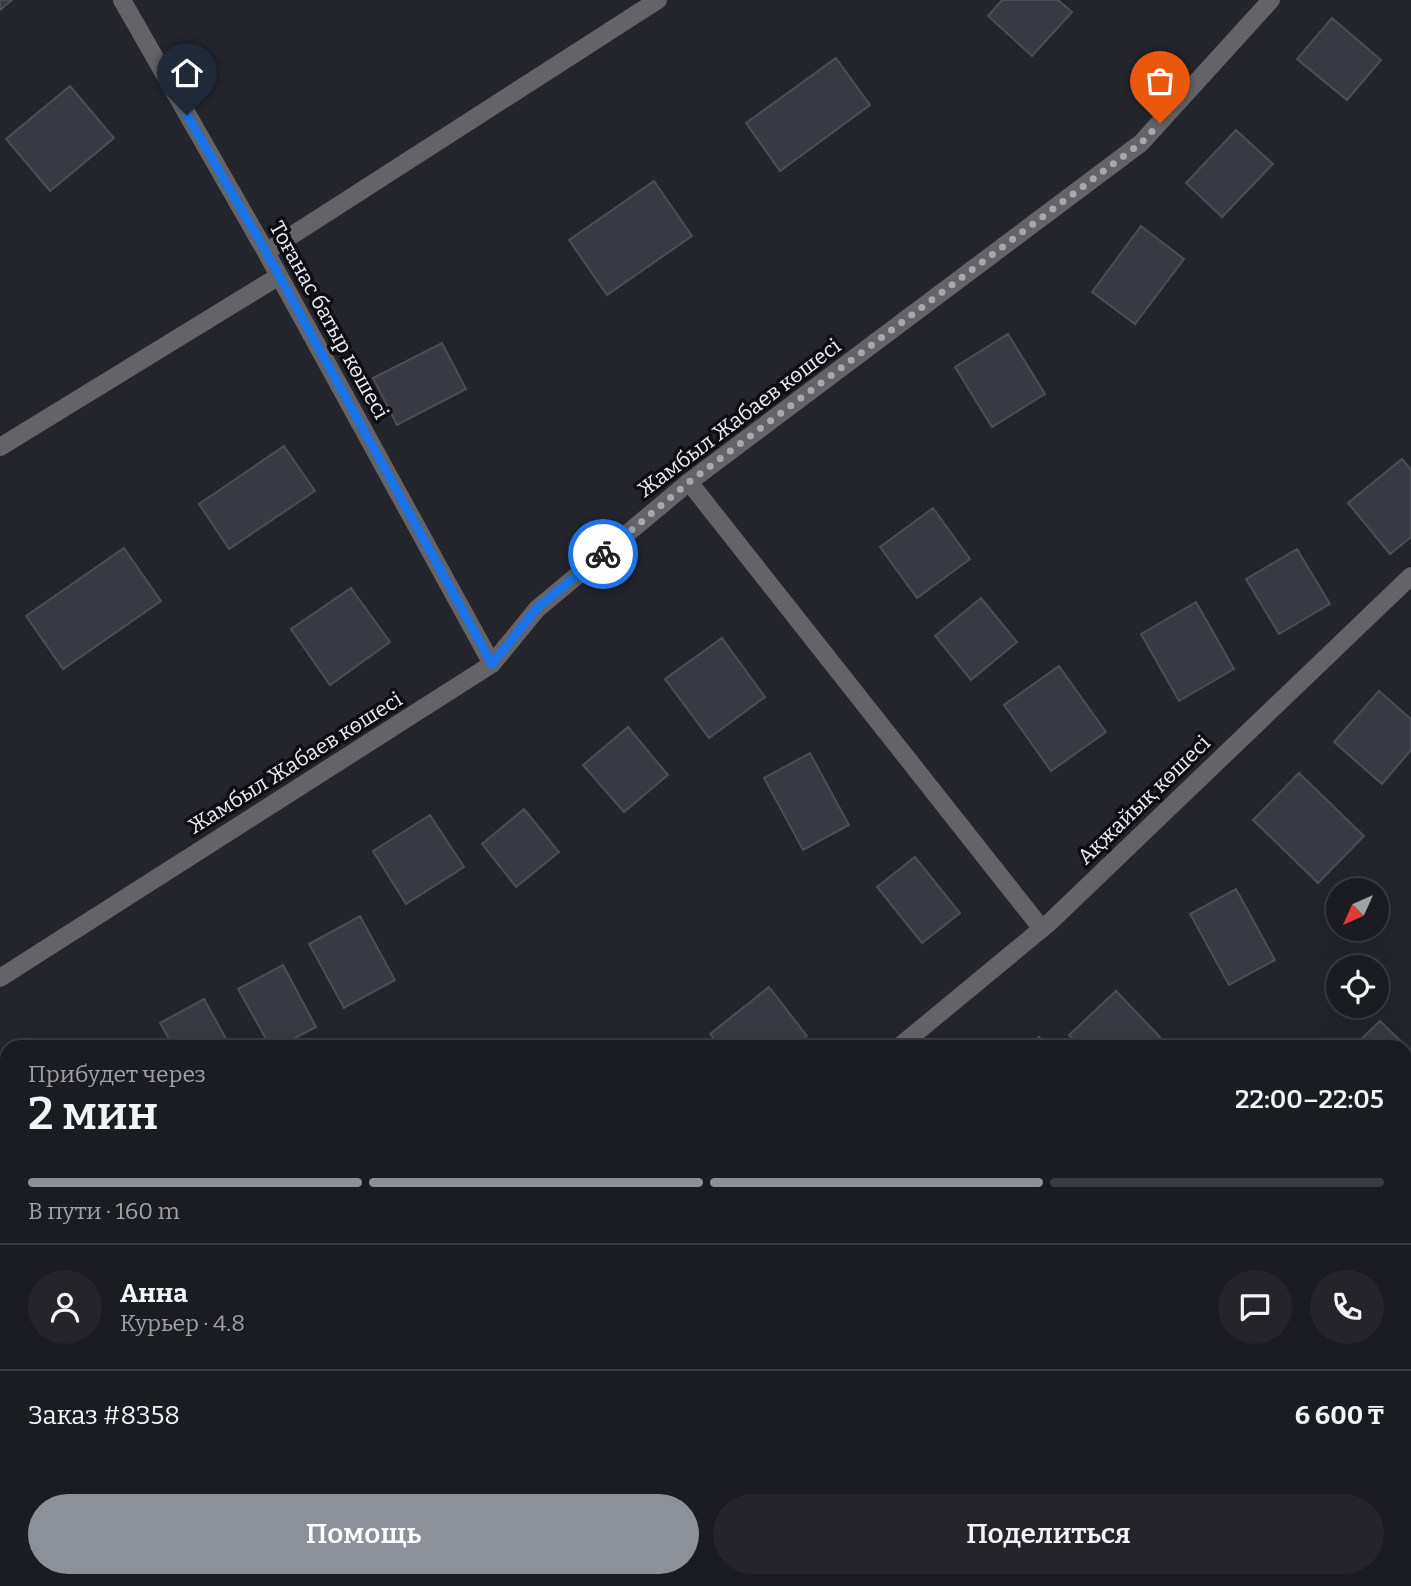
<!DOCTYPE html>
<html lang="ru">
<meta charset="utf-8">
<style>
:root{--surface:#1b1b22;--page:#24242a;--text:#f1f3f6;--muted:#a0a1a5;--line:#393940;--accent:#8c9099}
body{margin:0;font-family:Bitter,serif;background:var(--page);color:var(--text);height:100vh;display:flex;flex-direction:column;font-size:26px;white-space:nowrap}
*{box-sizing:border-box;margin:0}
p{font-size:23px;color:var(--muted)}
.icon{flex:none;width:38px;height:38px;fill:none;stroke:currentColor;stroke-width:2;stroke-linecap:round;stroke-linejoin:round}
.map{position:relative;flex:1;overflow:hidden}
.sheet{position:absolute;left:0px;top:1040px;width:1412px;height:548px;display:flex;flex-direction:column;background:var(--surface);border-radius:21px 21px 0 0;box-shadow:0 7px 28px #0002,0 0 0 2px var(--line)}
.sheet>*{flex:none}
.needle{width:46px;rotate:225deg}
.fabs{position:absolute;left:1326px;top:878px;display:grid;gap:14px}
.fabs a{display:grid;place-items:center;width:63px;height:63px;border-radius:50%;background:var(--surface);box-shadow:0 7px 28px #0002,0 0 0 2px var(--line);font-size:35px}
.pin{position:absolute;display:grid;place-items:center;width:60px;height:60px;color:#fff;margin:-72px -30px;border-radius:50% 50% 50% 0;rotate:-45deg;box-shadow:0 0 7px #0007}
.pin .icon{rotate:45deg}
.courier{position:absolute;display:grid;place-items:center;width:70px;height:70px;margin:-35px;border:5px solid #1a73e8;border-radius:50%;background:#fff;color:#222;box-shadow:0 2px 9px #0007}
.summary em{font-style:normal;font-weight:600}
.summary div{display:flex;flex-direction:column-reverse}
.summary{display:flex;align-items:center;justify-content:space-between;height:119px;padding:0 28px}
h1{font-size:46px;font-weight:600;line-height:52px}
.bar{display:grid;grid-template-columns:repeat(4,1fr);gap:10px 7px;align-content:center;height:84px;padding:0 28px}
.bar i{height:9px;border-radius:5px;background:var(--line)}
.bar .selected{background:var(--accent)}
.bar p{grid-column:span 4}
.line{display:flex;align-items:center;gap:18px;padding:0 28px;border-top:2px solid var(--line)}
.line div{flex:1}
.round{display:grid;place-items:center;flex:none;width:74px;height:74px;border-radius:37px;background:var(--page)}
.primary-button{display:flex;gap:14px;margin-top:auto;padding:14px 28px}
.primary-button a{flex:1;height:80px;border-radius:42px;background:var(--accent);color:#fff;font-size:28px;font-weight:600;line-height:80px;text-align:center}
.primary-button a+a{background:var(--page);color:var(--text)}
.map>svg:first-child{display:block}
.building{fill:#3a3a44;stroke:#4d4d58;stroke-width:2}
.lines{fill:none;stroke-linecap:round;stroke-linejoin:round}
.minor{stroke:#636368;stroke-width:18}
.done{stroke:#a7a8af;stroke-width:7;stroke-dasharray:0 12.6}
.route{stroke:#1a73e8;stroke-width:9}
.labels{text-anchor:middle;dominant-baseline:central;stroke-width:7;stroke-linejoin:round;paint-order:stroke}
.street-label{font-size:21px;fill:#eeeff5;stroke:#0e0e12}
</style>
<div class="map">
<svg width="1411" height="1586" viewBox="0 0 1411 1586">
<rect width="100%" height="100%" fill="#24242d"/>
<path class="building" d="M 0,0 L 12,0 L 0,10 Z
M 1002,0 L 1058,0 L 1072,12 L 1032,56 L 988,16 Z
M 1332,18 L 1381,60 L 1347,100 L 1297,59 Z
M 836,58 L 870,105 L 780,171 L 746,123 Z
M 70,86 L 114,138 L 50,191 L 6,139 Z
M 1236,130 L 1273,164 L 1222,217 L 1186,183 Z
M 654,181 L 692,236 L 607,295 L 569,240 Z
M 1141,226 L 1184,259 L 1135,324 L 1092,292 Z
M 1008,334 L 1045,394 L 992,427 L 955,367 Z
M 442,343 L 466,389 L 397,425 L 373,378 Z
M 284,446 L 315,491 L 229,549 L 199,504 Z
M 1402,459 L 1411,470 L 1411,537 L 1390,554 L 1348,503 Z
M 933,508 L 970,559 L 917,598 L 880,547 Z
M 124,548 L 161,601 L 63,669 L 26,616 Z
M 1297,549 L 1330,604 L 1279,634 L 1246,579 Z
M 351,588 L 390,642 L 330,685 L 291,629 Z
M 981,598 L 1017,642 L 971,680 L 935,636 Z
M 1196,602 L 1234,669 L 1179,701 L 1141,634 Z
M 722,638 L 765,697 L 709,738 L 665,679 Z
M 1059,666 L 1106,732 L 1051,771 L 1004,705 Z
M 1379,691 L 1411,719 L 1411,750 L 1382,784 L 1334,742 Z
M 628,727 L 668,775 L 624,812 L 583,765 Z
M 810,753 L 849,825 L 803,850 L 764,778 Z
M 1299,773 L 1364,836 L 1318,883 L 1253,820 Z
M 524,809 L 559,852 L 516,887 L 482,844 Z
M 430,815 L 464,867 L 406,904 L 373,851 Z
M 915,857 L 960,913 L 922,943 L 877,887 Z
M 1236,889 L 1275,960 L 1229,985 L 1190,914 Z
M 360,916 L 395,980 L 344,1008 L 309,944 Z
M 283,965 L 316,1027 L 280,1046 L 270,1046 L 238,989 Z
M 769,987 L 807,1036 L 793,1046 L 720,1046 L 710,1034 Z
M 1116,991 L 1160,1037 L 1150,1046 L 1079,1046 L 1069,1035 Z
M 204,999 L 230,1046 L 173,1046 L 160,1023 Z
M 1380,1021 L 1411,1051 L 1411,1089 L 1405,1095 L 1405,1046 L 1354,1046 Z
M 1039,1037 L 1047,1046 L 1028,1046 Z
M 0,1141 L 7,1154 L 7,1198 L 0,1202 Z
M 7,1419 L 7,1474 L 0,1461 L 0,1423 Z
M 1405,1422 L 1411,1426 L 1411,1476 L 1405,1484 Z
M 176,1580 L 247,1580 L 250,1586 L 179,1586 Z
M 1026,1580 L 1084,1580 L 1092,1586 L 1021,1586 Z
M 1280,1580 L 1328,1580 L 1335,1586 L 1276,1586 Z"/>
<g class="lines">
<path class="minor" d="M 122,0 L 266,252 L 492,664
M 266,252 L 658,0
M 0,447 L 279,276
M 689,482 L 1042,929
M 0,978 L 492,664 L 537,609 L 689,482 L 1141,143 L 1271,0
M 900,1046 L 1050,922 L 1411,576
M 1405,1270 L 1411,1266
M 0,1583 L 7,1580
M 858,1586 L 865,1580"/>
</g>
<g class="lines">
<path class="done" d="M 603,554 L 689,482 L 1141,143 L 1160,123"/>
<path class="route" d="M 187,115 L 266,252 L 492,664 L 537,608 L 603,554"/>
</g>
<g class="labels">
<g class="street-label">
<text transform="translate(329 320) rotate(61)">Тоғанас батыр көшесі</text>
<text transform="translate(739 418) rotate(-37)">Жамбыл Жабаев көшесі</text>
<text transform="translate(295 763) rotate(-32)">Жамбыл Жабаев көшесі</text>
<text transform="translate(1144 800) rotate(-44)">Ақжайық көшесі</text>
</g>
</g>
</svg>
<div class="fabs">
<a><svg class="needle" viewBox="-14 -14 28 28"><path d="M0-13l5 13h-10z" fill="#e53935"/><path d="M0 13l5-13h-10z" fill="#a0a1a5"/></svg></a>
<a><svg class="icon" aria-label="locate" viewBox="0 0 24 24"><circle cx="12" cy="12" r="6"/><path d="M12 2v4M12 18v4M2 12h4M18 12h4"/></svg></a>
</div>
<div class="pin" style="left:1160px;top:123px;background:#ea580c"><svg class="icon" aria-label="bag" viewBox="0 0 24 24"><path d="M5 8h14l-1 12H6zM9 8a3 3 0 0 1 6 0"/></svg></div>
<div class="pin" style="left:187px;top:115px;background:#1f2937"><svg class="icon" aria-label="home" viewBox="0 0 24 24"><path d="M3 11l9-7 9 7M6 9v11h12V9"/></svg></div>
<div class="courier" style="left:603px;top:554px"><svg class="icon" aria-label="bike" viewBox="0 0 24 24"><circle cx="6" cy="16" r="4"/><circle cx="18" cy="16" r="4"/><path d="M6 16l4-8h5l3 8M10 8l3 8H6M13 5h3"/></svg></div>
<section class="sheet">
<div class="summary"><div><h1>2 мин</h1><p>Прибудет через</p></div><em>22:00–22:05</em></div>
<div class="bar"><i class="selected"></i><i class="selected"></i><i class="selected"></i><i></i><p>В пути · 160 m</p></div>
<div class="line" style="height:126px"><a class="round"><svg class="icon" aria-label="person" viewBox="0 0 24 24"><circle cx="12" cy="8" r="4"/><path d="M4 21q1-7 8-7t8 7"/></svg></a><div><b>Анна</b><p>Курьер · 4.8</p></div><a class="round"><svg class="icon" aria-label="chat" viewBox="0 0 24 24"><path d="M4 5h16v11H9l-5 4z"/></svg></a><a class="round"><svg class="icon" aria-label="phone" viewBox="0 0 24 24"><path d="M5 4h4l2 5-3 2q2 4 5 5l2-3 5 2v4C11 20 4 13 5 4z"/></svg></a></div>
<div class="line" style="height:91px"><div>Заказ #8358</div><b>6 600 ₸</b></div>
<div class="primary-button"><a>Помощь</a><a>Поделиться</a></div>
</section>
</div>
